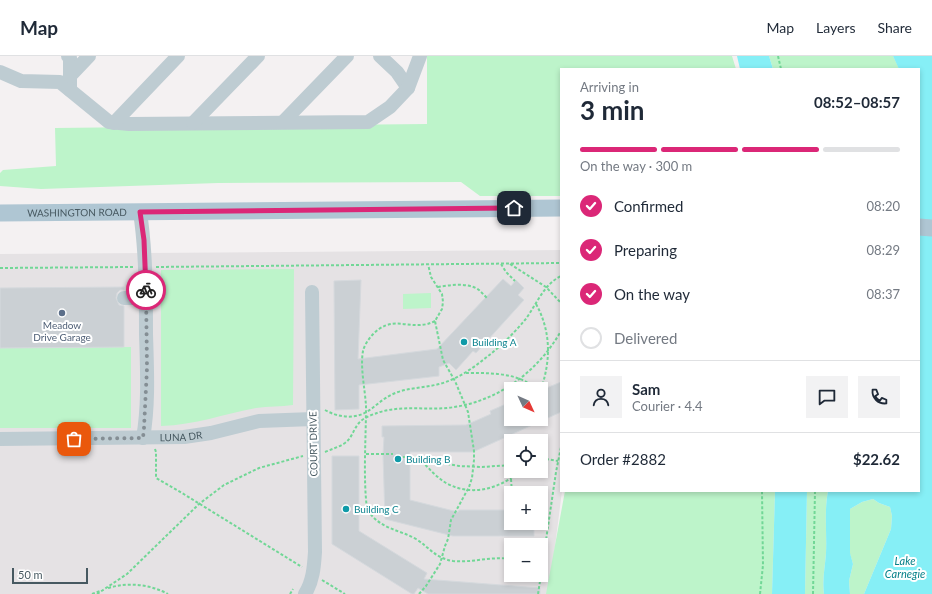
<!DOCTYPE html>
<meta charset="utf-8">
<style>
:root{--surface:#fff;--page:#f2f2f3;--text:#1f2937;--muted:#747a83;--line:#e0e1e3;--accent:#db2777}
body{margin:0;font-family:Lato,sans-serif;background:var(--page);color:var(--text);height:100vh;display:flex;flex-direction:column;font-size:15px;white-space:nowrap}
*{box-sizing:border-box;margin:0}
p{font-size:13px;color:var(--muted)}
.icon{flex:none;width:22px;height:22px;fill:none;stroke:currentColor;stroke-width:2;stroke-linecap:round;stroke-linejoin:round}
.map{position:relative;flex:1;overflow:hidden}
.side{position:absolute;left:560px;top:12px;width:360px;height:424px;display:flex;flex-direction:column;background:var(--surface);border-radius:0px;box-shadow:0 2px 6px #0003}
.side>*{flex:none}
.needle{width:26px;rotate:134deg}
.tools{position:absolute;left:504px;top:326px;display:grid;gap:8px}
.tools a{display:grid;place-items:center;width:44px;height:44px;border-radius:0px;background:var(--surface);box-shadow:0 2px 6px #0003;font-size:20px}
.scale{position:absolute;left:12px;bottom:10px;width:76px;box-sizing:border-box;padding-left:4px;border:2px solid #475961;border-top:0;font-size:11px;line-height:14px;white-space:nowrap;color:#475961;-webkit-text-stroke:3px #fff;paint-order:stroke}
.pin{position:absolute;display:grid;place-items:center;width:34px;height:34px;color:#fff;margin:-17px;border-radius:8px;box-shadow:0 2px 6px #0006}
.courier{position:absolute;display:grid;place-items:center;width:40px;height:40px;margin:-20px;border:3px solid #db2777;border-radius:50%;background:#fff;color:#222;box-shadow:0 1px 5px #0007}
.head em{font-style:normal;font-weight:700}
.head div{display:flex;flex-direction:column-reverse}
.head{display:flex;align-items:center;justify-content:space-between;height:68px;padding:0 20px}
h1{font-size:26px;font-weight:700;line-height:30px}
.bar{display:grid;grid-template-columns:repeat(4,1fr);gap:6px 4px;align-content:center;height:48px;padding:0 20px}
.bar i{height:5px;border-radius:3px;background:var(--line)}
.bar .selected{background:var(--accent)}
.bar p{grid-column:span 4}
.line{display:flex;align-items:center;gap:10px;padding:0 20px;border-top:1px solid var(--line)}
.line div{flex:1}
.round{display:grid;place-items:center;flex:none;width:42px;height:42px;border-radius:0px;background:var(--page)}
ol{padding:0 20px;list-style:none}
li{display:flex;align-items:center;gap:12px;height:44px}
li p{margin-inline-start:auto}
li .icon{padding:4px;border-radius:50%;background:var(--accent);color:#fff;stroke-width:4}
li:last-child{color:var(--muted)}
li i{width:22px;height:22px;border:2px solid var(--line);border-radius:50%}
header{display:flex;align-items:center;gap:24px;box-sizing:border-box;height:56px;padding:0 20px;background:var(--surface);border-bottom:1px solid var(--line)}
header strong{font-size:19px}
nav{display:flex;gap:22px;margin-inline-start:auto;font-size:14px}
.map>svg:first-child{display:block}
.education{fill:#e5e2e4;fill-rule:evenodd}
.green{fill:#bdf4ca}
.water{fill:#86eff6}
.building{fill:#cbd0d4;stroke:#d5d9dd}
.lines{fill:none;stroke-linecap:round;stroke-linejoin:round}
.path{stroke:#71d796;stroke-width:2;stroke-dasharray:3 2;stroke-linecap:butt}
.minor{stroke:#beccd2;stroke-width:14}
.major{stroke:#afc6d3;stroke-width:17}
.done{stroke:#848e94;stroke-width:4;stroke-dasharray:0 7.2}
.route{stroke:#db2777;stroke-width:5}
.service-dot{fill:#5c6f8a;stroke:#fff;stroke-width:1.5}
.culture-dot{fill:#0f9aa8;stroke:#fff;stroke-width:1.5}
.labels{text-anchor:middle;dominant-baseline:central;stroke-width:4;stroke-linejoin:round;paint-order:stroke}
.street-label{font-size:10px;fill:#475961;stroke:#fff}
.service-label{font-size:10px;fill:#4e5e75;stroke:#fff}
.culture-label{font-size:10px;fill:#0d838f;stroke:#fff;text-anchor:start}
.water-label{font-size:11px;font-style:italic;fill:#058088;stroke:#fff}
</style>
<header>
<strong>Map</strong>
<nav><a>Map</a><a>Layers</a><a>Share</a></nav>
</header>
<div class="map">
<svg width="932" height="538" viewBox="0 0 932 538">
<rect width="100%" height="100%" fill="#f4f1f2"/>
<path class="education" d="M 561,194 L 562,435 L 549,538 L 0,538 L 0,198 ZM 511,333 L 541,333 L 541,363 L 511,363 ZM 511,385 L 541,385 L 541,415 L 511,415 ZM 511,437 L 541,437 L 541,467 L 511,467 ZM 511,489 L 541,489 L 541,519 L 511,519 Z"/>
<path class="green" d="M 427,0 L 732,0 L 736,13 L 561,13 L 561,140 L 480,140 L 461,126 L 218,127 L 41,133 L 0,130 L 0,117 L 3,114 L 56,110 L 55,72 L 427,68 Z
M 769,0 L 893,0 L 899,12 L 773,13 Z
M 294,213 L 293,349 C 281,351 268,350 256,352 C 223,358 196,369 161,370 L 161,214 Z
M 431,237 L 431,252 L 403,253 L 403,238 Z
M 131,291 L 131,372 L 0,372 L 0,292 Z
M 565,435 L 775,435 L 772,538 L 546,538 Z
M 807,435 L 828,435 C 824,456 827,476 826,497 C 825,511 822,524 824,538 L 805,538 Z
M 873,443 L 879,447 L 890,451 L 892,460 L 891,473 L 864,538 L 850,538 L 849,525 L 853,508 L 850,498 L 850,453 L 862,446 Z"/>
<path class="water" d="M 737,0 L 769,0 L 773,13 L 740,13 Z
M 893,0 L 932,0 L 932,538 L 864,538 L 891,473 L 892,460 L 890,451 L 879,447 L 873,443 L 862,446 L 850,453 L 850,497 L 853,508 L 849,525 L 850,538 L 824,538 C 822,524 825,511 826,497 C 827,476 824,456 828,435 L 919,435 L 919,13 L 899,13 Z
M 775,435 L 807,435 L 805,538 L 772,538 Z"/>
<path class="building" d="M 503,223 L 511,230 L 516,224 L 524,232 L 518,239 L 524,244 L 476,297 L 473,295 L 456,314 L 449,307 L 439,311 L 439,320 L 359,329 L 359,353 L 335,354 L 334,225 L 361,224 L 358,303 L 437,293 Z
M 124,231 L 124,234 L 120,234 L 117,237 L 116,242 L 119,249 L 124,250 L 124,291 L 0,292 L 0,232 Z
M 561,326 L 561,356 L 473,396 L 410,396 L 410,444 L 458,456 L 459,454 L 511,454 L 511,467 L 534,467 L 534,480 L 453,480 L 385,463 L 383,399 L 384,381 L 382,381 L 382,370 L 466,369 L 491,358 L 490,355 L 506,348 L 508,352 L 511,351 L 511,363 L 541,363 L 541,337 L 545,335 L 544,333 Z
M 332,400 L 359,400 L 359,475 L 427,517 L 424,523 L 540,532 L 540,538 L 428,538 L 418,532 L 414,538 L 412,538 L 332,488 Z"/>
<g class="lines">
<path class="path" d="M 778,0 L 781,13
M 501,208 L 506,216 L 515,225
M 510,208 L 546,231 L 561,247
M 156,211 L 561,207
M 0,212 L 134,211
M 438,231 C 450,229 468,226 479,234 C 482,237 485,240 488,243
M 536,248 C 551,275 551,304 541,333
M 435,265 C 414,276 398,260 379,273 C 372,278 365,287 363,295 C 360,311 365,333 366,350 C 366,383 363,421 367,453 C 379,473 398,473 416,483 C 430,492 435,502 453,505 C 472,507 491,500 511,503
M 466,317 C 487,317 520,316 535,333
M 325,354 C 339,362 357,364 371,353 C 378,348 384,342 393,338 C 406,332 421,332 435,329 C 455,325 472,313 488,300 C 501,290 514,277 525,264 C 537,248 543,229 561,220
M 155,393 L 156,396 L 156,422 L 182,437 L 302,511
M 325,396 C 332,393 339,391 345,387 C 352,382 353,374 359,367 C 363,362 371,359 377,357 C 400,349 424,354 447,352 C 496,347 537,317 561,275
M 366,398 L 393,398
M 403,401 L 419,401 L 431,405 L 459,410 L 482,411 L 511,409
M 419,401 C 427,411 435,420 446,427 C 471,441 500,433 520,415
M 541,404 L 546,403 L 558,405
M 511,423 L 512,437
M 367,450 L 385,455
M 511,454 L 511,451
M 541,518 L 556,416 L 561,391
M 322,524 L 345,538
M 108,532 C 129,526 149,528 168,538
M 92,538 L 100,535
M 97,538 L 127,518 L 199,448 L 224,429 L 259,412 L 303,400
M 290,538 L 293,533
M 419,538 L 426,530 L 440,508 L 445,490 L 448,483 L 451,464 L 469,431 L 472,422 L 474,404 L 474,395 L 468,356 L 455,325 L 443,304 L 435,265 L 442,253 L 443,246 L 442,238 L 431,221 L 428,208
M 538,538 L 541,519
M 760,538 L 763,509 L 762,435
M 813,538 L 815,435"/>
<g class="minor">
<path d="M 68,0 L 70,2 L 70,34"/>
<path d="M 380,0 L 397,16 L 408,32"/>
<path d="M 0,16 L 21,25 L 60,26 L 109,66 L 129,68 L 368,66 L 390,51 L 408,32 L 420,0"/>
<path d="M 70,20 L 89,0"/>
<path d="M 283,66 L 347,0"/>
<path d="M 114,67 L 178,0"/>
<path d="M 193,67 L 258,0"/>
<path d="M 140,156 C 146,196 146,237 146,278 C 147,312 149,348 143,382"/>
<path d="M 124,242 L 146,242"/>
<path id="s1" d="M 0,383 L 184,381 L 211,377 L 259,365 L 313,363"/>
<path d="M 305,538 C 313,525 314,511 315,496 L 312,236"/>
</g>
<g class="major">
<path id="s2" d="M 0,157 L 561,152"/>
<path d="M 919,171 L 932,172"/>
</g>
</g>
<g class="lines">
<path class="done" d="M 74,383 L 143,382 L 144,372 L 147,312 L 146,234"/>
<path class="route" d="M 146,234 L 144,184 L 140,156 L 514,152"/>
</g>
<circle class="service-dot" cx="62" cy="257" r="4"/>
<g class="culture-dot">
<circle cx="464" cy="286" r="4"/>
<circle cx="398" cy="403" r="4"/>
<circle cx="346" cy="453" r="4"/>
</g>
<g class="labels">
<g class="street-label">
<text stroke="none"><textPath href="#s2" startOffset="77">WASHINGTON ROAD</textPath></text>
<text stroke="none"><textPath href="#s1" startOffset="181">LUNA DR</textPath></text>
<text transform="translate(313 388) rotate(-91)">COURT DRIVE</text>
</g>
<g class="service-label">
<text x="62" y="269">Meadow<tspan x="62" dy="12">Drive Garage</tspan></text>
</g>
<g class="culture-label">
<text x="472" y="286">Building A</text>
<text x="406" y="403">Building B</text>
<text x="354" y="453">Building C</text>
</g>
<g class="water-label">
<text x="905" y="504">Lake<tspan x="905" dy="13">Carnegie</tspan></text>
</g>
</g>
</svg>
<div class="tools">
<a><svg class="needle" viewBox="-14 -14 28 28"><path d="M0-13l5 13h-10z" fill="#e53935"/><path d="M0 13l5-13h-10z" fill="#747a83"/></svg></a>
<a><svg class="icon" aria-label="locate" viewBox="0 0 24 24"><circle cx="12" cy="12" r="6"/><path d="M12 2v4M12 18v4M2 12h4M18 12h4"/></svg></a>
<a>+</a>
<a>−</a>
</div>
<div class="scale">50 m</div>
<div class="pin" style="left:74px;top:383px;background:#ea580c"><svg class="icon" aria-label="bag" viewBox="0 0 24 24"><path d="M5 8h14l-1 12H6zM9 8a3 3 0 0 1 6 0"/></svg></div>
<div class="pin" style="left:514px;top:152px;background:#1f2937"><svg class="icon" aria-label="home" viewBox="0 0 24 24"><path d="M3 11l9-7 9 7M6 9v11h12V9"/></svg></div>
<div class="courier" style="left:146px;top:234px"><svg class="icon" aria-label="bike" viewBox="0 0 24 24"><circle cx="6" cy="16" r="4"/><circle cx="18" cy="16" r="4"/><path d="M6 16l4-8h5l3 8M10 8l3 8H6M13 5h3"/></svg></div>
<section class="side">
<div class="head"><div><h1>3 min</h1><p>Arriving in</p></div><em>08:52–08:57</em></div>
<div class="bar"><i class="selected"></i><i class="selected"></i><i class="selected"></i><i></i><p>On the way · 300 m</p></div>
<ol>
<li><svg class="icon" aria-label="check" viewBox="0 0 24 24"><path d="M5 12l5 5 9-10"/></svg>Confirmed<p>08:20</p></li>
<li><svg class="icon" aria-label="check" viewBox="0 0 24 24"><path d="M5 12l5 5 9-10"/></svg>Preparing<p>08:29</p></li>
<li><svg class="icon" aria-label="check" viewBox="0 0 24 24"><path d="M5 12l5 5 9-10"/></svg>On the way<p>08:37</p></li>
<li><i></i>Delivered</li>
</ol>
<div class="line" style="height:72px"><a class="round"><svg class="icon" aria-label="person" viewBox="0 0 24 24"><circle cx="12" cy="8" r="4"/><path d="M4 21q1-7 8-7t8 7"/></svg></a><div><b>Sam</b><p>Courier · 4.4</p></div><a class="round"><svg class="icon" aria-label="chat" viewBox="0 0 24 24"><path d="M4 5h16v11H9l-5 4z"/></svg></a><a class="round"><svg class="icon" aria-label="phone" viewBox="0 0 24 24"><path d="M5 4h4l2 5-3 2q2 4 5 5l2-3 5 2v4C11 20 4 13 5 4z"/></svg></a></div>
<div class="line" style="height:52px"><div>Order #2882</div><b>$22.62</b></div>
</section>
</div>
